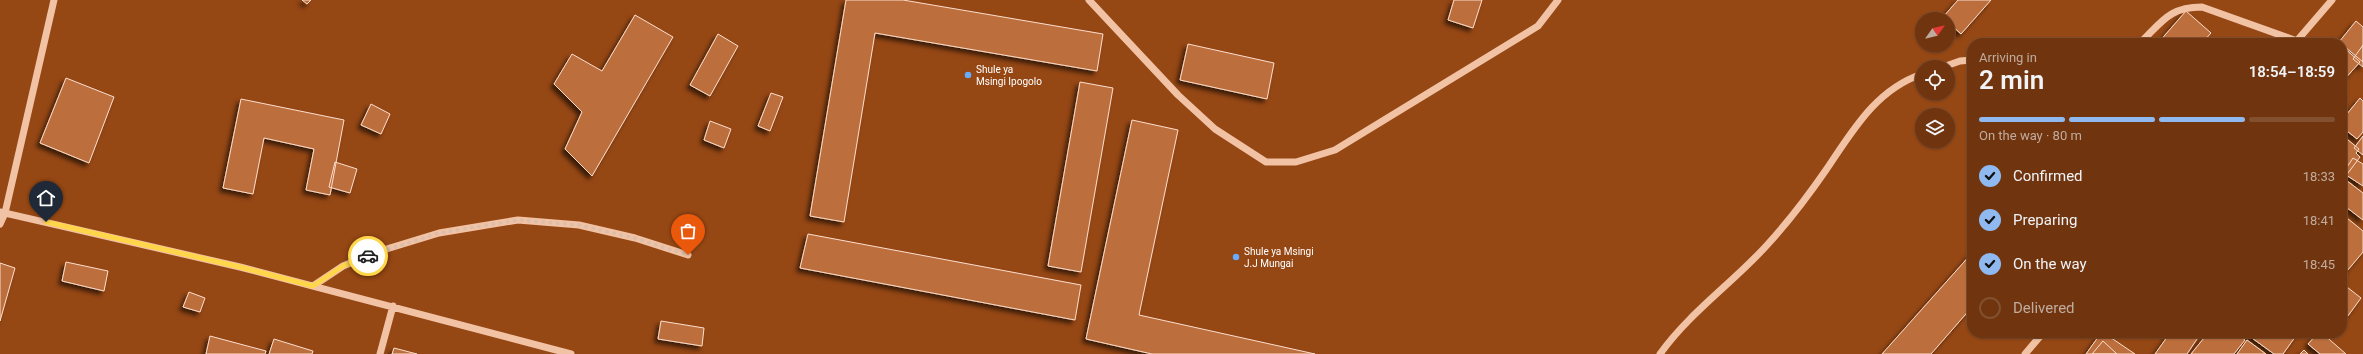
<!DOCTYPE html>
<meta charset="utf-8">
<style>
:root{--surface:#70350f;--page:#78401d;--text:#f1f3f6;--muted:#c0ab9e;--line:#82502f;--accent:#90b9f0}
body{margin:0;font-family:Roboto,sans-serif;background:var(--page);color:var(--text);height:100vh;display:flex;flex-direction:column;font-size:15px;white-space:nowrap}
*{box-sizing:border-box;margin:0}
p{font-size:13px;color:var(--muted)}
.icon{flex:none;width:22px;height:22px;fill:none;stroke:currentColor;stroke-width:2;stroke-linecap:round;stroke-linejoin:round}
.map{position:relative;flex:1;overflow:hidden}
.details{position:absolute;left:1967px;top:38px;width:380px;height:300px;display:flex;flex-direction:column;background:var(--surface);border-radius:16px;box-shadow:0 1px 3px #0004,0 0 0 1px var(--line)}
.details>*{flex:none}
.needle{width:26px;rotate:56deg}
.fabs{position:absolute;left:1915px;top:12px;display:grid;gap:8px}
.fabs a{display:grid;place-items:center;width:40px;height:40px;border-radius:50%;background:var(--surface);box-shadow:0 1px 3px #0004,0 0 0 1px var(--line);font-size:20px}
.pin{position:absolute;display:grid;place-items:center;width:34px;height:34px;color:#fff;margin:-41px -17px;border-radius:50% 50% 50% 0;rotate:-45deg;box-shadow:0 0 4px #0007}
.pin .icon{rotate:45deg}
.courier{position:absolute;display:grid;place-items:center;width:40px;height:40px;margin:-20px;border:3px solid #ffd54a;border-radius:50%;background:#fff;color:#222;box-shadow:0 1px 5px #0007}
.head em{font-style:normal;font-weight:600}
.head div{display:flex;flex-direction:column-reverse}
.head{display:flex;align-items:center;justify-content:space-between;height:68px;padding:0 12px}
h1{font-size:26px;font-weight:600;line-height:30px}
.bar{display:grid;grid-template-columns:repeat(4,1fr);gap:6px 4px;align-content:center;height:48px;padding:0 12px}
.bar i{height:5px;border-radius:3px;background:var(--line)}
.bar .active{background:var(--accent)}
.bar p{grid-column:span 4}
ol{padding:0 12px;list-style:none}
li{display:flex;align-items:center;gap:12px;height:44px}
li p{margin-inline-start:auto}
li .icon{padding:4px;border-radius:50%;background:var(--accent);color:#111;stroke-width:4}
li:last-child{color:var(--muted)}
li i{width:22px;height:22px;border:2px solid var(--line);border-radius:50%}
.map>svg:first-child{display:block}
.building{fill:#bd6e3d;stroke:#fcdecc;filter:url(#shadow)}
.lines{fill:none;stroke-linecap:round;stroke-linejoin:round}
.minor{stroke:#f2c2a5;stroke-width:7}
.done{stroke:#dabfad;stroke-width:4;stroke-dasharray:0 7.2}
.route{stroke:#ffd54a;stroke-width:5}
.poi-dot{fill:#66acff;stroke:#954714;stroke-width:1.5}
.labels{text-anchor:middle;dominant-baseline:central;stroke-width:3;stroke-linejoin:round;paint-order:stroke}
.poi-label{font-size:10px;fill:#fff;stroke:#954714;text-anchor:start}
</style>
<div class="map">
<svg width="2363" height="354" viewBox="0 0 2363 354">
<defs>
<filter id="shadow"><feDropShadow dx="-3.5" dy="3.5" stdDeviation="2" flood-color="#0009"/></filter>
</defs>
<rect width="100%" height="100%" fill="#954714"/>
<path class="building" d="M 302,0 L 311,0 L 307,4 Z
M 846,0 L 903,0 L 1103,34 L 1097,71 L 875,33 L 844,222 L 810,216 Z
M 1454,0 L 1482,0 L 1473,28 L 1448,20 Z
M 1958,0 L 1991,0 L 1961,34 L 1948,22 L 1948,19 L 1943,17 Z
M 2186,11 L 2211,33 L 2202,43 L 2158,43 Z
M 635,15 L 673,37 L 592,176 L 565,149 L 582,112 L 554,84 L 572,54 L 602,71 Z
M 2356,21 L 2363,27 L 2363,62 L 2339,42 Z
M 718,34 L 738,46 L 710,96 L 690,85 Z
M 1188,44 L 1274,63 L 1267,99 L 1180,80 Z
M 2363,45 L 2363,67 L 2353,59 Z
M 2342,46 L 2360,62 L 2343,81 L 2342,79 Z
M 66,78 L 114,97 L 89,163 L 40,143 Z
M 1080,82 L 1113,88 L 1081,272 L 1048,266 Z
M 771,93 L 783,97 L 770,131 L 758,126 Z
M 2360,98 L 2363,101 L 2363,132 L 2357,139 L 2342,127 L 2342,120 Z
M 241,99 L 344,120 L 330,195 L 306,190 L 314,149 L 264,138 L 253,194 L 223,188 Z
M 371,104 L 390,114 L 381,134 L 361,125 Z
M 1132,120 L 1178,130 L 1139,315 L 1315,354 L 1152,354 L 1086,339 Z
M 710,121 L 731,129 L 724,148 L 704,140 Z
M 2342,135 L 2359,149 L 2356,153 L 2360,157 L 2342,181 Z
M 2363,136 L 2363,155 L 2354,148 Z
M 2353,158 L 2363,164 L 2363,186 L 2343,173 Z
M 335,162 L 357,169 L 350,193 L 329,187 Z
M 2342,177 L 2363,193 L 2363,220 L 2342,204 Z
M 2342,214 L 2363,231 L 2363,252 L 2342,277 Z
M 808,234 L 1081,285 L 1075,320 L 800,268 Z
M 1972,253 L 1972,307 L 1931,354 L 1882,354 Z
M 66,262 L 108,271 L 104,291 L 62,281 Z
M 0,263 L 15,268 L 0,321 Z
M 2347,287 L 2361,298 L 2342,324 L 2342,293 Z
M 189,292 L 205,298 L 200,312 L 183,307 Z
M 661,321 L 704,328 L 702,346 L 658,339 Z
M 2101,333 L 2104,333 L 2135,354 L 2086,354 Z
M 2170,333 L 2194,333 L 2199,336 L 2187,354 L 2155,354 Z
M 2208,333 L 2236,333 L 2245,340 L 2234,354 L 2191,354 Z
M 2245,333 L 2298,333 L 2283,354 L 2274,354 Z
M 2318,333 L 2322,333 L 2346,354 L 2320,354 L 2308,344 Z
M 210,336 L 266,351 L 265,354 L 206,354 Z
M 274,339 L 313,351 L 312,354 L 269,354 Z
M 2247,340 L 2266,354 L 2237,354 Z
M 2103,341 L 2117,354 L 2092,354 Z
M 394,348 L 417,354 L 392,354 Z
M 2304,350 L 2308,354 L 2300,354 Z"/>
<g class="lines">
<path class="minor" d="M 1089,0 L 1178,95 L 1215,129 L 1266,162 L 1296,162 L 1335,150 L 1538,26 L 1558,0
M 2140,43 C 2162,22 2169,7 2202,7 L 2297,41
M 2295,43 L 2332,0
M 1943,67 L 1960,61 L 1972,60
M 0,212 L 240,267 L 571,354
M 0,224 L 5,213 L 54,0
M 313,286 L 343,266 L 380,251 L 439,233 L 518,220 L 579,225 L 635,238 L 688,255
M 380,354 L 393,306
M 1660,354 C 1690,312 1734,282 1768,244 C 1789,221 1808,196 1826,170 C 1852,132 1875,90 1922,74
M 2025,354 L 2043,333"/>
</g>
<g class="lines">
<path class="done" d="M 368,256 L 439,233 L 518,220 L 579,225 L 634,238 L 688,255"/>
<path class="route" d="M 46,222 L 240,267 L 313,286 L 343,266 L 368,256"/>
</g>
<g class="poi-dot">
<circle cx="968" cy="75" r="4"/>
<circle cx="1236" cy="257" r="4"/>
</g>
<g class="labels">
<g class="poi-label">
<text x="976" y="69">Shule ya<tspan x="976" dy="12">Msingi Ipogolo</tspan></text>
<text x="1244" y="251">Shule ya Msingi<tspan x="1244" dy="12">J.J Mungai</tspan></text>
</g>
</g>
</svg>
<div class="fabs">
<a><svg class="needle" viewBox="-14 -14 28 28"><path d="M0-13l5 13h-10z" fill="#e53935"/><path d="M0 13l5-13h-10z" fill="#c0ab9e"/></svg></a>
<a><svg class="icon" aria-label="locate" viewBox="0 0 24 24"><circle cx="12" cy="12" r="6"/><path d="M12 2v4M12 18v4M2 12h4M18 12h4"/></svg></a>
<a><svg class="icon" aria-label="layers" viewBox="0 0 24 24"><path d="M12 4l9 5-9 5-9-5zM3 14l9 5 9-5"/></svg></a>
</div>
<div class="pin" style="left:688px;top:255px;background:#ea580c"><svg class="icon" aria-label="bag" viewBox="0 0 24 24"><path d="M5 8h14l-1 12H6zM9 8a3 3 0 0 1 6 0"/></svg></div>
<div class="pin" style="left:46px;top:222px;background:#1f2937"><svg class="icon" aria-label="home" viewBox="0 0 24 24"><path d="M3 11l9-7 9 7M6 9v11h12V9"/></svg></div>
<div class="courier" style="left:368px;top:256px"><svg class="icon" aria-label="car" viewBox="0 0 24 24"><path d="M5 17H2v-5l4-1 3-4h7l3 4 3 1v5h-3M9 17h6M6 11h13"/><circle cx="7" cy="17" r="2"/><circle cx="17" cy="17" r="2"/></svg></div>
<section class="details">
<div class="head"><div><h1>2 min</h1><p>Arriving in</p></div><em>18:54–18:59</em></div>
<div class="bar"><i class="active"></i><i class="active"></i><i class="active"></i><i></i><p>On the way · 80 m</p></div>
<ol>
<li><svg class="icon" aria-label="check" viewBox="0 0 24 24"><path d="M5 12l5 5 9-10"/></svg>Confirmed<p>18:33</p></li>
<li><svg class="icon" aria-label="check" viewBox="0 0 24 24"><path d="M5 12l5 5 9-10"/></svg>Preparing<p>18:41</p></li>
<li><svg class="icon" aria-label="check" viewBox="0 0 24 24"><path d="M5 12l5 5 9-10"/></svg>On the way<p>18:45</p></li>
<li><i></i>Delivered</li>
</ol>
</section>
</div>
